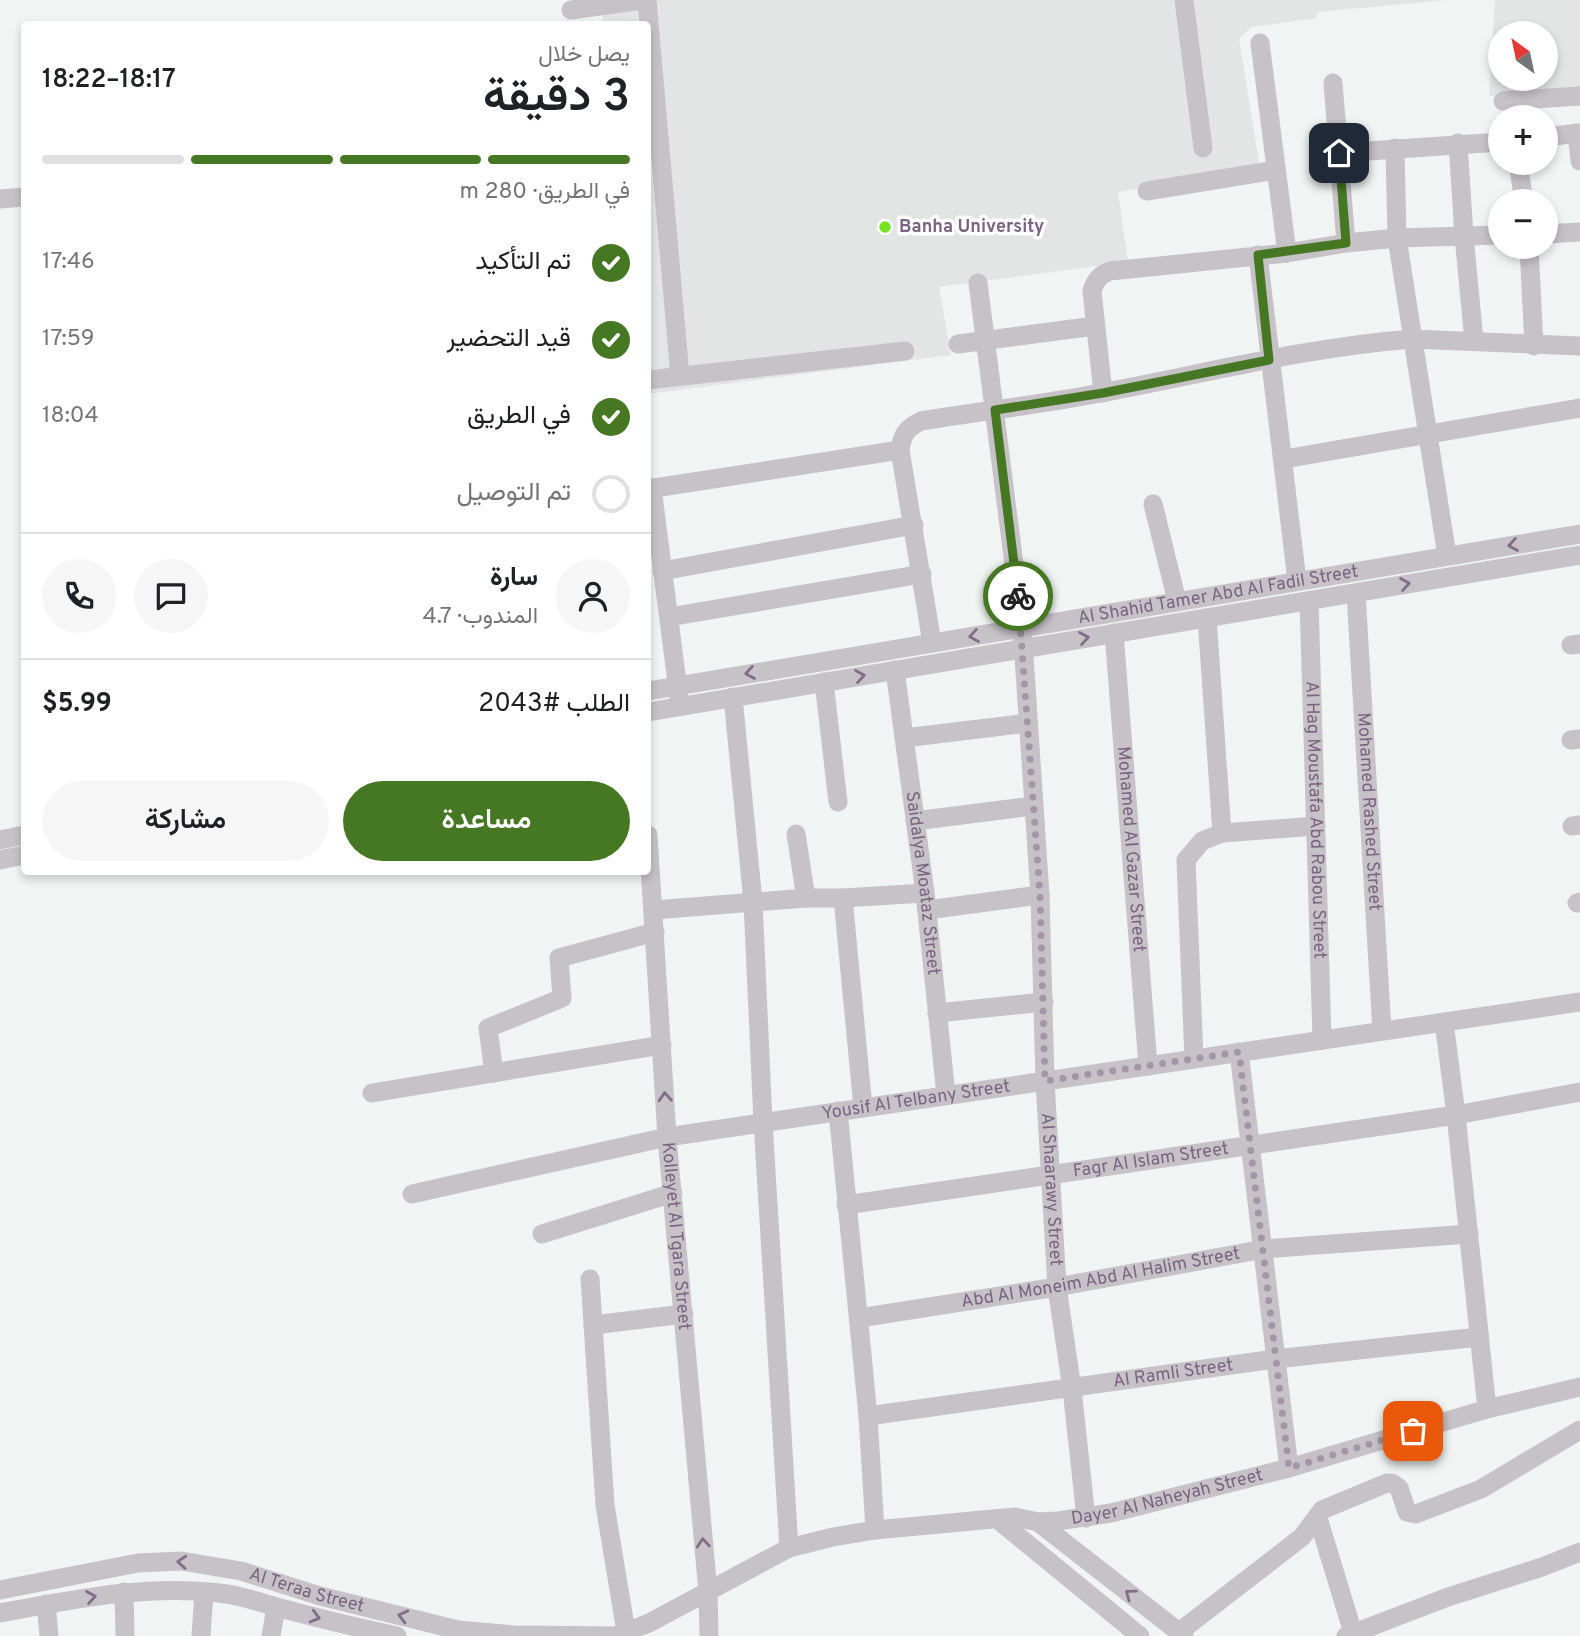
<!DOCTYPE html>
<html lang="ar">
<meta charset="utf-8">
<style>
:root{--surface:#fff;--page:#f6f6f6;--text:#202124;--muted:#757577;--line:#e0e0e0;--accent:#467823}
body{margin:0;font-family:Overpass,Vazirmatn,sans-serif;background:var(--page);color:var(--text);direction:rtl;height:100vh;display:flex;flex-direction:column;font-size:26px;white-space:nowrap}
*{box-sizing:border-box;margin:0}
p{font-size:23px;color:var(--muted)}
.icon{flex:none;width:38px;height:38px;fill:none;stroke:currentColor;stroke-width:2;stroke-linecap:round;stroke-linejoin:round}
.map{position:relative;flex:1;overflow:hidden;direction:ltr}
.details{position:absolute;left:21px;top:21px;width:630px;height:854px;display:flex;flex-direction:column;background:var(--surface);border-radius:7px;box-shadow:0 4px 10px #0003;direction:rtl}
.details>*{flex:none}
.needle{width:46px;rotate:327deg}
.buttons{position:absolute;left:1488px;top:21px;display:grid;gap:14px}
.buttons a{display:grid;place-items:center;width:70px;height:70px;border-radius:50%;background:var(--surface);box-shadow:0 4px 10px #0003;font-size:35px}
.pin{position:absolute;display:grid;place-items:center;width:60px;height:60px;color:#fff;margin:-30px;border-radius:14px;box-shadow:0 4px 10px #0006}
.courier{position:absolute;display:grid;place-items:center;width:70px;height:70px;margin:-35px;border:5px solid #467823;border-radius:50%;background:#fff;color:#222;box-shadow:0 2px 9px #0007}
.overview em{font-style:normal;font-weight:600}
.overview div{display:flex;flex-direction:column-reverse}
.overview{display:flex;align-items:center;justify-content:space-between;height:119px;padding:0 21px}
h1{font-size:46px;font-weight:600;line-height:52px}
.bar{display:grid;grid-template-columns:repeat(4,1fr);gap:10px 7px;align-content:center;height:84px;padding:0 21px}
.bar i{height:9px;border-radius:5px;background:var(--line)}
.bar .current{background:var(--accent)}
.bar p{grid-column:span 4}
.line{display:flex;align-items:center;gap:18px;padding:0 21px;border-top:2px solid var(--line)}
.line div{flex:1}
.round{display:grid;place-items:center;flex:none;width:74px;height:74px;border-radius:37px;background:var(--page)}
ol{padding:0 21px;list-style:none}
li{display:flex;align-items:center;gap:21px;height:77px}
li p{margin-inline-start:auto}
li .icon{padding:7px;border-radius:50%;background:var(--accent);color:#fff;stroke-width:4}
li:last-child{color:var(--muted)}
li i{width:38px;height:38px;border:4px solid var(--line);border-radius:50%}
.primary-button{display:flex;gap:14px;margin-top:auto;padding:14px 21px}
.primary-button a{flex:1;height:80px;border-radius:42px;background:var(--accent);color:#fff;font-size:28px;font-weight:600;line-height:80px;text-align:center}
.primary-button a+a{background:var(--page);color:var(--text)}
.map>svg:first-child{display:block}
.built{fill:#e3e5e5;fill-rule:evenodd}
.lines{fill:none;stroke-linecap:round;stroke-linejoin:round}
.minor{stroke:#c7c1c8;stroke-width:19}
.oneway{stroke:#836c89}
.done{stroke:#a496a9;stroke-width:7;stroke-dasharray:0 12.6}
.route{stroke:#467823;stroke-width:9}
.poi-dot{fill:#75e322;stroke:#fff;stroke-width:2.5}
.labels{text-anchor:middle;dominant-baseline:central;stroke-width:7;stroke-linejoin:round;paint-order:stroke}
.poi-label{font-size:18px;font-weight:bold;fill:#7b6382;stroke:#fff;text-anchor:start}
.street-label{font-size:18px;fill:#7b6382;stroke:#fff}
</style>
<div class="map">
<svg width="1580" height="1636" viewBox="0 0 1580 1636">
<rect width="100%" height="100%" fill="#f0f4f2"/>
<path class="built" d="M 601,0 L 1448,0 L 1317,12 L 1317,18 L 1251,27 L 1239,39 L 1260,168 L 1118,192 L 1128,262 L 939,287 L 951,355 L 648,394 L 648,24 L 603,24 Z
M 1495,0 L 1580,0 L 1580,92 L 1489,96 ZM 1500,33 L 1545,33 L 1545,79 L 1500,79 Z"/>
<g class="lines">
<g class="minor">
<path d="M 647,0 L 680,376"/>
<path d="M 1184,0 L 1203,148"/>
<path d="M 571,10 L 642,0"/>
<path d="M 1260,43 L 1287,253"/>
<path d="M 1333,83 L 1346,243"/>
<path d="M 1503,101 L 1580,96"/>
<path d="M 1577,133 L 1580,161"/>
<path d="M 1545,137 L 1580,133"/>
<path d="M 1458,143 L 1464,236 L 1474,341"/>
<path d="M 1395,148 L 1397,238 L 1447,556"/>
<path d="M 1339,153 L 1500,142"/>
<path d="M 1518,163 L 1524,201"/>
<path d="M 1147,191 L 1276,170"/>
<path d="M 0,199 L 24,197"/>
<path d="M 1545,234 L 1580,232"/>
<path d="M 1529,247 L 1534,346"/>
<path d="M 1258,255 L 1297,581"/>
<path id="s1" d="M 978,283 L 1022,627 L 1040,895 L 1045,1081 L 1057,1287 L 1072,1389 L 1086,1518"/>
<path d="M 958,344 L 1095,326"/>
<path d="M 648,380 L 905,351"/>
<path d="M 1103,393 L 1092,291 C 1095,280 1100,275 1110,271 L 1287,253 L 1346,243 L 1397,238 L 1500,235"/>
<path d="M 1284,459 L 1580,408"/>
<path d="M 652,488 L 679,698"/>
<path d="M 648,489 L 900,450"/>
<path d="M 1153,504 L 1177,601"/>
<path d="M 662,571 L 914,525"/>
<path id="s2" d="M 1356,593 L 1382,1031"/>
<path id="s3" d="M 1309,601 L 1322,1040"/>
<path d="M 669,617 L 922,574"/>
<path d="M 1207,618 L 1222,833"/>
<path id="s4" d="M 1114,633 L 1148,1066"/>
<path d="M 932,643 L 900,450 C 902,434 907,428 921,421 C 983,411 1045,404 1106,392 C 1207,373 1309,347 1412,339 L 1580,346"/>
<path d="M 1571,645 L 1580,644"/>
<path id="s5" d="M 895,670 L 925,893 L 946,1095"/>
<path d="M 824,682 L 838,802"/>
<path id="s6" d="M 648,691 L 1580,534"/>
<path d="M 733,697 L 753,902 L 763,1122 L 789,1548"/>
<path d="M 648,712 L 1580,555"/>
<path d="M 904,738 L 1028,723"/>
<path d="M 1571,740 L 1580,739"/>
<path d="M 915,821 L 1033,806"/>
<path d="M 1572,826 L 1580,825"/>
<path d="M 796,834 L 806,898"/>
<path id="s7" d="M 648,835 L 667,1137 L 708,1592 L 709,1636"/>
<path d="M 0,840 L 24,835"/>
<path d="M 0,860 L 24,855"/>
<path d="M 843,898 L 863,1108"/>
<path d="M 1577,903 L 1580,902"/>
<path d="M 654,910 L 806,898 L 843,898 L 925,893"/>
<path d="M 927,910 L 1040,895"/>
<path d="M 937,1013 L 1044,1002"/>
<path d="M 1444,1022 L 1456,1115 L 1487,1409"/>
<path d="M 1239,1052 L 1289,1468"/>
<path d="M 1194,1059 L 1186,860 L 1202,841 L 1222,833 L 1316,826"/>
<path d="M 494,1073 L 488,1028 L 562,998 L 559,958 L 655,932"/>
<path d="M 372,1093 L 662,1045"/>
<path d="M 838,1111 L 868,1416 L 875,1530"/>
<path id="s8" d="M 412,1194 L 667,1137 L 1580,1002"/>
<path id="s9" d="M 846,1205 L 1456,1115 L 1580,1092"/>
<path d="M 542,1234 L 673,1193"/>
<path d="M 590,1279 L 605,1505 L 626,1632"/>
<path id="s10" d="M 859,1318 L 1057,1287 L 1264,1249 L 1469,1234"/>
<path d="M 593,1325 L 684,1314"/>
<path id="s11" d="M 868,1416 L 1275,1359 L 1479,1337"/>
<path d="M 1318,1518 L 1354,1636"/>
<path d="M 997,1519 L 1140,1636"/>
<path d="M 1038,1522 L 1184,1636"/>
<path id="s12" d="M 0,1590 L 138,1563 L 181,1561 L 241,1571 L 320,1596 L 458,1630 L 514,1635 L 616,1636"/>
<path d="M 124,1592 L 125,1636"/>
<path d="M 46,1604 L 49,1636"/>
<path d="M 0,1613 C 75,1599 151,1583 227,1594 C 246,1597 265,1604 284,1609 C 321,1619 359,1628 397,1636"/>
<path d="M 1179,1632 L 1302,1537 L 1322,1510 L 1387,1483 L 1392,1483 L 1399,1488 L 1407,1512 L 1416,1514 L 1481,1489 L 1580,1430"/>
<path d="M 201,1636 L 204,1592"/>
<path d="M 271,1636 L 276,1607"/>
<path id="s13" d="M 615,1636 L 649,1623 L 789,1548 L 833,1537 L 875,1530 L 1015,1517 L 1038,1522 L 1058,1521 L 1111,1513 L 1289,1468 L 1487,1409 L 1580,1387"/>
<path d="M 1346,1636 L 1448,1597 L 1542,1567 L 1580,1552"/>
</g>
</g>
<defs><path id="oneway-chevron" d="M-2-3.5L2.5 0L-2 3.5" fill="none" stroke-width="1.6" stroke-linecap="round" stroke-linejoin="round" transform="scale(1.75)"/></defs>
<g class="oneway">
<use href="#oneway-chevron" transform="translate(1513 545) rotate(170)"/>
<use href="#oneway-chevron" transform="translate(1405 584) rotate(-9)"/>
<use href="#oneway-chevron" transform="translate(974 636) rotate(170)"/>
<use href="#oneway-chevron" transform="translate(1084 638) rotate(-9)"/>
<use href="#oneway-chevron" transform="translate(750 673) rotate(170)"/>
<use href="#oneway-chevron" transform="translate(860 676) rotate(-9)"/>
<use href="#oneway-chevron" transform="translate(665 1097) rotate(-93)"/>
<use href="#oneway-chevron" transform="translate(703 1543) rotate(-95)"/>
<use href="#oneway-chevron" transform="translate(182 1562) rotate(-176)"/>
<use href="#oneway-chevron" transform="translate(1130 1594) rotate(-143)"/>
<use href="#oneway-chevron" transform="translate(91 1597) rotate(-9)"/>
<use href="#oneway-chevron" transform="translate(403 1616) rotate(-166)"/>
<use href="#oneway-chevron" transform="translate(315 1617) rotate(15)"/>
</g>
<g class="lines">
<path class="done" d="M 1018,596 L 1040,895 L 1045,1081 L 1239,1052 L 1289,1468 L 1413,1431"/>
<path class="route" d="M 1018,596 L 995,410 L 1103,393 L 1269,360 L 1258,255 L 1346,243 L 1339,153"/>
</g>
<circle class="poi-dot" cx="885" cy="227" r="7"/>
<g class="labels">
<g class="poi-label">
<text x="899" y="227">Banha University</text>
</g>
<g class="street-label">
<text stroke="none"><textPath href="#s6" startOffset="578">Al Shahid Tamer Abd Al Fadil Street</textPath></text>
<text stroke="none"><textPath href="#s2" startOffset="219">Mohamed Rashed Street</textPath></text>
<text stroke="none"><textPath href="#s3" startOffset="219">Al Hag Moustafa Abd Rabou Street</textPath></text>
<text stroke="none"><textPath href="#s4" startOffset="217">Mohamed Al Gazar Street</textPath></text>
<text stroke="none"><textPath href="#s5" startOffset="215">Saidalya Moataz Street</textPath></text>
<text stroke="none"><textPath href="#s8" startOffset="513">Yousif Al Telbany Street</textPath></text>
<text stroke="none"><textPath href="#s9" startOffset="308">Fagr Al Islam Street</textPath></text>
<text stroke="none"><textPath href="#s1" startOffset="910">Al Shaarawy Street</textPath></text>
<text stroke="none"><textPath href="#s7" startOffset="402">Kolleyet Al Tgara Street</textPath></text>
<text stroke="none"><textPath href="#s10" startOffset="245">Abd Al Moneim Abd Al Halim Street</textPath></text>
<text stroke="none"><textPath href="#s11" startOffset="308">Al Ramli Street</textPath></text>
<text stroke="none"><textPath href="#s13" startOffset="579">Dayer Al Naheyah Street</textPath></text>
<text stroke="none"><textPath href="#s12" startOffset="313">Al Teraa Street</textPath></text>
</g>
</g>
</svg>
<div class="buttons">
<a><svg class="needle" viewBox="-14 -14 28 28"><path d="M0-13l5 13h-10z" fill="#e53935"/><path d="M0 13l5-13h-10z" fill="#757577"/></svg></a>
<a>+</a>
<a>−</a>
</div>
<div class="pin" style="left:1413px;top:1431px;background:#ea580c"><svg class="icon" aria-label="bag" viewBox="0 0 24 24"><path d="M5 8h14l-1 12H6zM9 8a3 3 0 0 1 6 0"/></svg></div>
<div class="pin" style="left:1339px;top:153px;background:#1f2937"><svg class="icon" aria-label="home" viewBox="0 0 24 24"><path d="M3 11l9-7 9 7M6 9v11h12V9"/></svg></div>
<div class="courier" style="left:1018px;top:596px"><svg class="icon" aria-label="bike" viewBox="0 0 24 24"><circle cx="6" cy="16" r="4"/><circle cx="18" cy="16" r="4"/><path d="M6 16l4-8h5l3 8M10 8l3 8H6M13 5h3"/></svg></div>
<section class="details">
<div class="overview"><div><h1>3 دقيقة</h1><p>يصل خلال</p></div><em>18:17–18:22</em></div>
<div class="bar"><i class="current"></i><i class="current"></i><i class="current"></i><i></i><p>في الطريق · 280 m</p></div>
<ol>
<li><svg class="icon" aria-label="check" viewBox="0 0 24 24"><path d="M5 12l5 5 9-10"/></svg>تم التأكيد<p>17:46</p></li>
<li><svg class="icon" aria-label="check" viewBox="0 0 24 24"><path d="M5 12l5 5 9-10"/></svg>قيد التحضير<p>17:59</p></li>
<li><svg class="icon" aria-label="check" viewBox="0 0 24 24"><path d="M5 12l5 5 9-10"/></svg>في الطريق<p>18:04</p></li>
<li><i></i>تم التوصيل</li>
</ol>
<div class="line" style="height:126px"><a class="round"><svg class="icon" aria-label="person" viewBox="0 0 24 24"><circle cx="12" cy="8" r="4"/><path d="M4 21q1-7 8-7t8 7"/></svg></a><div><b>سارة</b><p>المندوب · 4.7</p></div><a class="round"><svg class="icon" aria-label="chat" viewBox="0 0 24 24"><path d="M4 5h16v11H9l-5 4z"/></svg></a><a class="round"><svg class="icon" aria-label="phone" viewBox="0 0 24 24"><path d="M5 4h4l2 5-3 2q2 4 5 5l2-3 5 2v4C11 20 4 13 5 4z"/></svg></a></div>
<div class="line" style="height:91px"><div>الطلب #2043</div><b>$5.99</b></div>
<div class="primary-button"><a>مساعدة</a><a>مشاركة</a></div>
</section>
</div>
